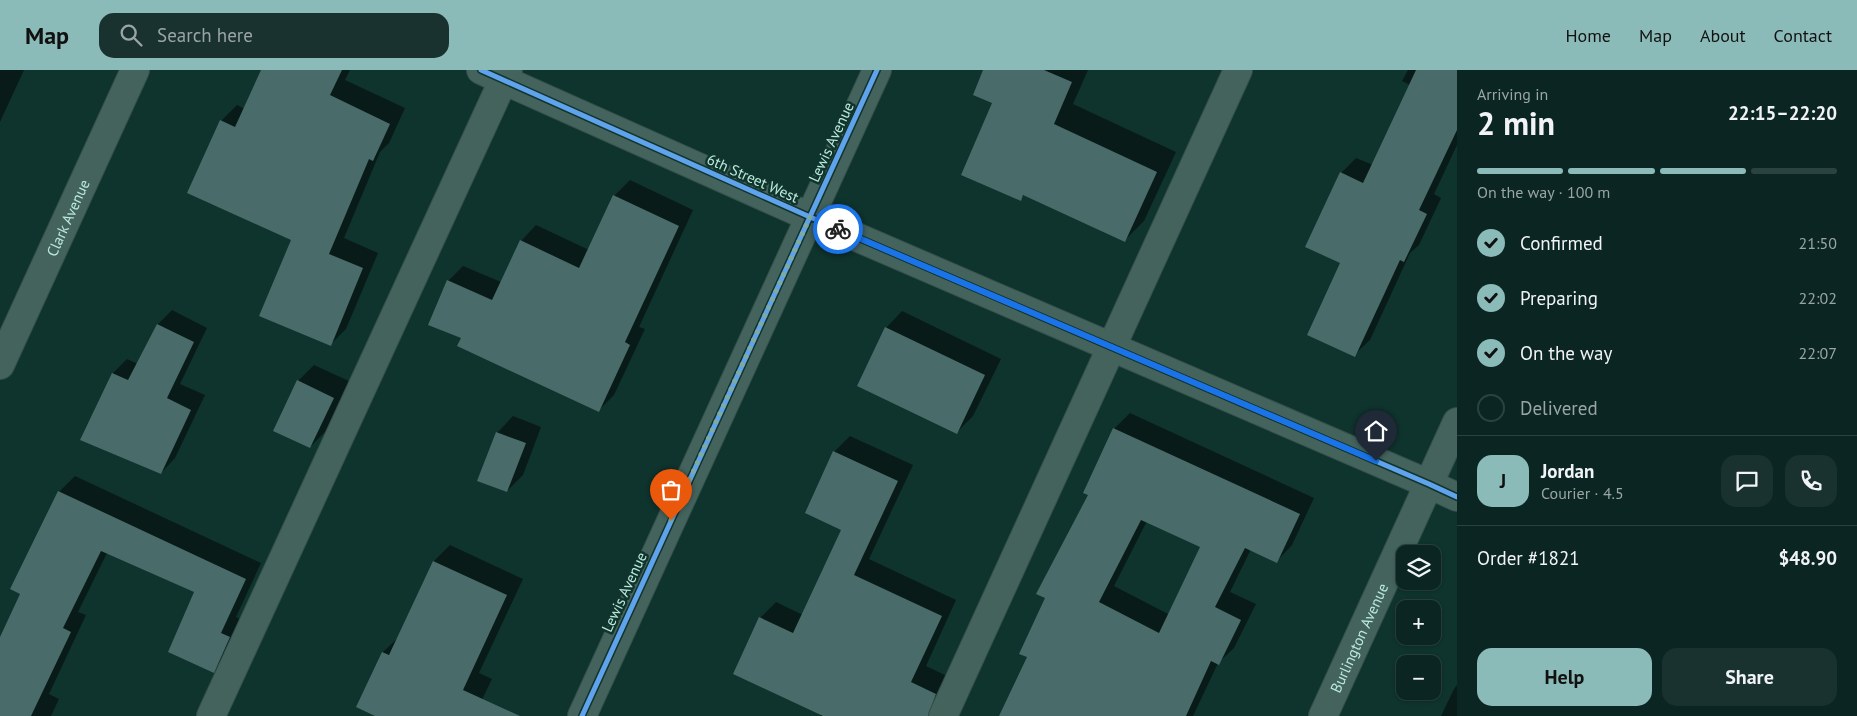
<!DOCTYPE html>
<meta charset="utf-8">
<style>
:root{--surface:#0b2622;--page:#19322f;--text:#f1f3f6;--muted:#9aa5a5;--line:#2b4340;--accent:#8bbbb9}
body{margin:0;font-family:"PT Sans",sans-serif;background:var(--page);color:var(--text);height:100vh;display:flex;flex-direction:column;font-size:19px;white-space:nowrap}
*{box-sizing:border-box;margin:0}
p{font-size:16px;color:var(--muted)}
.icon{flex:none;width:28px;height:28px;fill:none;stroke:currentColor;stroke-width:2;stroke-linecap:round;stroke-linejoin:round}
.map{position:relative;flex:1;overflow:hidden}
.panel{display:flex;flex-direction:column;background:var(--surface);width:400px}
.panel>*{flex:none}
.fabs{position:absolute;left:1396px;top:475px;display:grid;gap:10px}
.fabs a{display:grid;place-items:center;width:45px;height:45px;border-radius:10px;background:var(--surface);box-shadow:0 1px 4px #0004,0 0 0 1px var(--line);font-size:25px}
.pin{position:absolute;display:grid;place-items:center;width:42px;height:42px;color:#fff;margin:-51px -21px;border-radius:50% 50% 50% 0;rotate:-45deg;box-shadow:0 0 5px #0007}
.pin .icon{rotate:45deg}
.courier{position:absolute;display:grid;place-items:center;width:50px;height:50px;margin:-25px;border:4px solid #1a73e8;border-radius:50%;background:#fff;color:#222;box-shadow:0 1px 6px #0007}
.headline em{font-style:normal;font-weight:600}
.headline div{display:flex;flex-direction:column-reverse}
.headline{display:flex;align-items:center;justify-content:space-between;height:85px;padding:0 20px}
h1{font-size:32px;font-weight:600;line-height:38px}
.bar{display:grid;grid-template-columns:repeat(4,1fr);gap:8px 5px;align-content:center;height:60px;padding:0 20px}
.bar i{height:6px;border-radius:4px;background:var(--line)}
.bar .on{background:var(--accent)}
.bar p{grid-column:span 4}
.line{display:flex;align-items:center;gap:12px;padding:0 20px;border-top:1px solid var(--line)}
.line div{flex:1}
.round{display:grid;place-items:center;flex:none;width:52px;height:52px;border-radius:15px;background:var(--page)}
ol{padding:0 20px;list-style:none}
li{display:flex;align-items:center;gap:15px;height:55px}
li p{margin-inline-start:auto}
li .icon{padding:5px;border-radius:50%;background:var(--accent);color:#111;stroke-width:4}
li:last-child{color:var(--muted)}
li i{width:28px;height:28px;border:2px solid var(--line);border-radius:50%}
.primary-button{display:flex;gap:10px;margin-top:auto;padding:10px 20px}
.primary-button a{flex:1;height:58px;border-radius:15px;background:var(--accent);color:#111;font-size:20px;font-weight:600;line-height:58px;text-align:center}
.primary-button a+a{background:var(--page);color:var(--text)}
header{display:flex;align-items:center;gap:30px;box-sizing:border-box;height:70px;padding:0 25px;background:var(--accent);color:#111}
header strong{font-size:24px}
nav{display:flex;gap:28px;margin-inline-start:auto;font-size:18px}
.search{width:350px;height:45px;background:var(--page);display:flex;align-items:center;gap:12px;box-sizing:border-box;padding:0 18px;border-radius:15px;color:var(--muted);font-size:19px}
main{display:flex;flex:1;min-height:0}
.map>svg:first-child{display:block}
.shadow{fill:#0007;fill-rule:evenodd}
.building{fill:#496c6a;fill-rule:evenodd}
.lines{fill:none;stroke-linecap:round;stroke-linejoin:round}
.minor-casing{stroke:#34504a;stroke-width:30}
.minor{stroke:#44635d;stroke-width:28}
.cycleway-casing{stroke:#11342d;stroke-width:8}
.cycleway{stroke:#60a3ed;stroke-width:5}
.done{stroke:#7eaa9f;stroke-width:5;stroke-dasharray:0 9}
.route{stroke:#1a73e8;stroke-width:6}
.labels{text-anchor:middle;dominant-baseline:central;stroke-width:5;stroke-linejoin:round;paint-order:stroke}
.street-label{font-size:15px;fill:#b9eadd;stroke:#11342d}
</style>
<header>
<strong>Map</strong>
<div class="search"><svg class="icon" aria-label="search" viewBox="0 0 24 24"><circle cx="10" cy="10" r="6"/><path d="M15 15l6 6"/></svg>Search here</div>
<nav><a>Home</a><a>Map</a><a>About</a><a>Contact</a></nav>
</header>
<main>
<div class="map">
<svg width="1457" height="646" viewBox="0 0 1457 646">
<rect width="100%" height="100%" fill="#0f332d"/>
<path class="shadow" d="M 0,0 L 24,0 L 0,52 Z
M 263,0 L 350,0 L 345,10 L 405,38 L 389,73 L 380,82 L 344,168 L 378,183 L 346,259 L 330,275 L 292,169 L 221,51 L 237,35 L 245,39 Z
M 985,0 L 1088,0 L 1073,34 L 1176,82 L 1144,151 L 1124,171 L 1025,124 L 1020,129 Z
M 1408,0 L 1457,0 L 1457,75 L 1434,124 L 1441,128 L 1419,175 L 1410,183 L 1370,270 L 1354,285 L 1342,193 L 1341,103 L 1356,88 L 1373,95 L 1410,15 L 1402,11 Z
M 630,110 L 693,140 L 639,257 L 645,259 L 614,325 L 599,340 L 463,267 L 448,211 L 463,196 L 501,212 L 521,171 L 536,155 L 589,180 L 614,126 Z
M 172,240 L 207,258 L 180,314 L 205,325 L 175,388 L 161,403 L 113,303 L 127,289 L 138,294 L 158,254 Z
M 902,241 L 1001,289 L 973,346 L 957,362 L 886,258 Z
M 314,295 L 349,311 L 326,361 L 310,377 L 298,311 Z
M 1130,343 L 1314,428 L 1292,475 L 1277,491 L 1251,479 L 1230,522 L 1256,534 L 1234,578 L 1218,593 L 1193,646 L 1001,646 L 1028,587 L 1114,359 ZM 1147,451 L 1202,477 L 1170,545 L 1114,516 Z
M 513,346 L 541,357 L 523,405 L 507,421 L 497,363 Z
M 850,366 L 913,395 L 869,489 L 956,530 L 926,596 L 951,608 L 937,646 L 820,646 L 821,644 L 760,548 L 776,532 L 803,545 L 843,460 L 834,382 Z
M 75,406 L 261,493 L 236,547 L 245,551 L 229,585 L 213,601 L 196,522 L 107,483 L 78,542 L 86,545 L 49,624 L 59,629 L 51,646 L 0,646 L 0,570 L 22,523 L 59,422 Z
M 450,475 L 523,509 L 479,603 L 492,609 L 474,646 L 378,646 L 358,637 L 383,582 L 399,567 L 434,491 Z
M 1457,615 L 1457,646 L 1441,646 L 1454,619 Z"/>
<path class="building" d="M 261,0 L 342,0 L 330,25 L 390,54 L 373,91 L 369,89 L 329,184 L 363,198 L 331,276 L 259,246 L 291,170 L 187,123 L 220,50 L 235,57 Z
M 983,0 L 1044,0 L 1072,12 L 1054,54 L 1157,102 L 1125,172 L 1023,125 L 1021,131 L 961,105 L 992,33 L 973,25 Z
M 1416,0 L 1457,0 L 1457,60 L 1419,140 L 1427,144 L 1404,192 L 1400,190 L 1355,287 L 1307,265 L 1340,193 L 1305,177 L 1340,102 L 1363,113 Z
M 613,125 L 679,156 L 625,272 L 630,275 L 599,342 L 457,276 L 461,268 L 428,255 L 447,210 L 492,230 L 520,170 L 579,198 Z
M 157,254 L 194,272 L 167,328 L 191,340 L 161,404 L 80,370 L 112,303 L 128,310 Z
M 885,257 L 985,305 L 957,364 L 857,316 Z
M 297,310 L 334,328 L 310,378 L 273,361 Z
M 1113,358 L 1300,444 L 1277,493 L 1245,478 L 1215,537 L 1241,550 L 1219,595 L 1211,591 L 1186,646 L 999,646 L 1027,587 L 1019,584 L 1045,528 L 1036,524 L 1088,425 L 1083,423 ZM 1141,450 L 1200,477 L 1159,563 L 1099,532 Z
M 496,362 L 526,373 L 507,422 L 477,411 Z
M 833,381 L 898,411 L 854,505 L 942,546 L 911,612 L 936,624 L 928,646 L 823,646 L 733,604 L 759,547 L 793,563 L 841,460 L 805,443 Z
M 58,421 L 246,509 L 221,563 L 230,567 L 214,603 L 168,582 L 194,522 L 101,481 L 63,558 L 71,562 L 31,646 L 0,646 L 0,567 L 20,524 L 10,519 Z
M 433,491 L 507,525 L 463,620 L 520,646 L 375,646 L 356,637 L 382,582 L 389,585 Z"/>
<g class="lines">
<defs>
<g id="minor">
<path d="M 481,0 L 810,147 L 1429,414 L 1457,427"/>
<path id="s1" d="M 0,295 L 135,0"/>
<path d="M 211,646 L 508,0"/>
<path d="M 582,646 L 877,0"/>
<path d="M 943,646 L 1238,0"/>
<path id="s2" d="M 1323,646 L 1457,352"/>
</g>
</defs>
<use href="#minor" class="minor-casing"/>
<use href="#minor" class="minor"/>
<defs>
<path id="cycleway" d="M 481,0 L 810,147 L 1429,414 L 1457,427
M 582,646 L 877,0"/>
</defs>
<use href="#cycleway" class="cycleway-casing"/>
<use href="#cycleway" class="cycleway"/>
</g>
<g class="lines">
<path class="done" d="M 671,450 L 810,147 L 838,159"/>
<path class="route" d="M 838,159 L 1376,391"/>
</g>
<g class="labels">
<g class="street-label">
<text transform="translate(831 72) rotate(-65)">Lewis Avenue</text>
<text transform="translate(753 108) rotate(24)">6th Street West</text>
<text stroke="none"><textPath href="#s1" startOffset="162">Clark Avenue</textPath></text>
<text transform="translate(624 522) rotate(-65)">Lewis Avenue</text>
<text stroke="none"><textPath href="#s2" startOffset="86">Burlington Avenue</textPath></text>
</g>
</g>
</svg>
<div class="fabs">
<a><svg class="icon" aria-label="layers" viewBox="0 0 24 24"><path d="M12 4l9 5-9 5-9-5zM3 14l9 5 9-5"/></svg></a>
<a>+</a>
<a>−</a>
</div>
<div class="pin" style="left:671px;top:450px;background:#ea580c"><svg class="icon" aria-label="bag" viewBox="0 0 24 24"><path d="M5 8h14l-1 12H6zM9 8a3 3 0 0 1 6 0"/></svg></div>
<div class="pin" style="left:1376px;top:391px;background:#1f2937"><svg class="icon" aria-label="home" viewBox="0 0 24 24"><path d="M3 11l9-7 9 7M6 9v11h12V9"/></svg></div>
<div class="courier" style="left:838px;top:159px"><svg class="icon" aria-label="bike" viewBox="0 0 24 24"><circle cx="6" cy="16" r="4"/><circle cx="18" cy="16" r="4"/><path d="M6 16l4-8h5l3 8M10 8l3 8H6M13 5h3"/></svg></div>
</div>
<section class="panel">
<div class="headline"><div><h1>2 min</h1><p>Arriving in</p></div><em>22:15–22:20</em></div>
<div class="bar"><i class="on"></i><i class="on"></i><i class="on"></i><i></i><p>On the way · 100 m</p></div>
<ol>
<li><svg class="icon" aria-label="check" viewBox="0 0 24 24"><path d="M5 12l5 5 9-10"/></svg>Confirmed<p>21:50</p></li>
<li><svg class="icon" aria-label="check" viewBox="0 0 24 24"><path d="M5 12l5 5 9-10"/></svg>Preparing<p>22:02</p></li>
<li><svg class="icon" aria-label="check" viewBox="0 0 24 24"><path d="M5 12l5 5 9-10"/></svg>On the way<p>22:07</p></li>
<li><i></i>Delivered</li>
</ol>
<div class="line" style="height:90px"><b class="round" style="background:var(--accent);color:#111">J</b><div><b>Jordan</b><p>Courier · 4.5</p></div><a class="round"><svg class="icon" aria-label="chat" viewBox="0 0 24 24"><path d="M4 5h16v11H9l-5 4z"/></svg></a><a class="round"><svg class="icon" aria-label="phone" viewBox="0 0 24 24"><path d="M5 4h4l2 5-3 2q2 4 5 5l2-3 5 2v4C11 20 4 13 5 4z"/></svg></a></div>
<div class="line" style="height:65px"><div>Order #1821</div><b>$48.90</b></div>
<div class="primary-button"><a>Help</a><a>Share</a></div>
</section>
</main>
